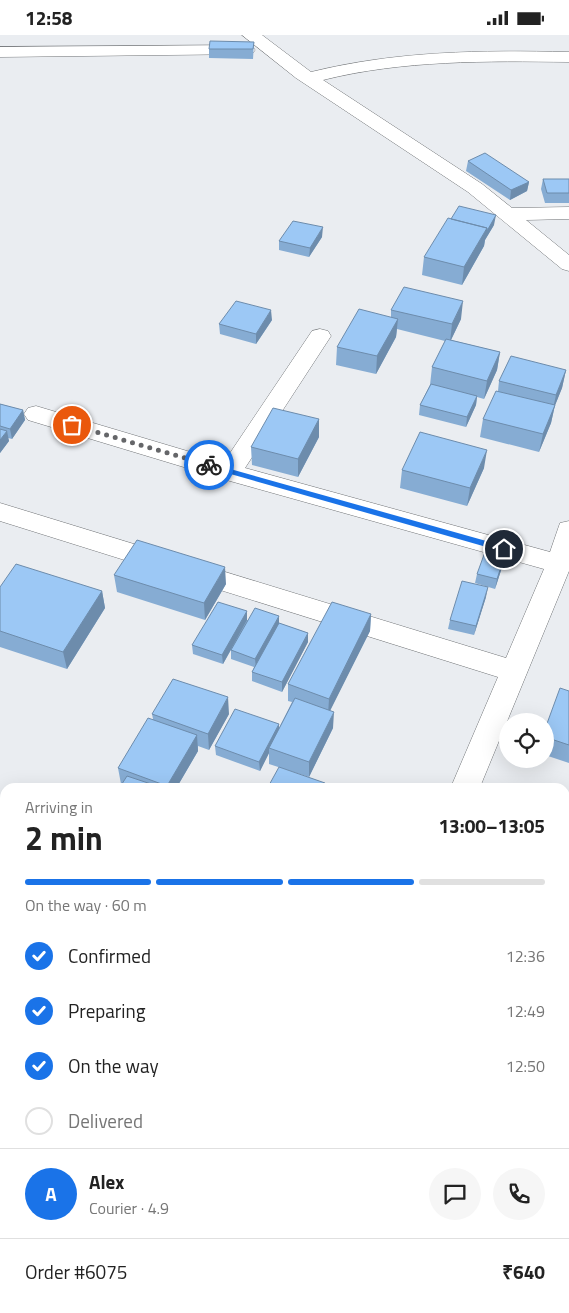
<!DOCTYPE html>
<meta charset="utf-8">
<style>
:root{--surface:#fff;--page:#f6f6f6;--text:#222;--muted:#767676;--line:#e0e0e0;--accent:#1a73e8}
body{margin:0;font-family:"Titillium Web",sans-serif;background:var(--page);color:var(--text);height:100vh;display:flex;flex-direction:column;font-size:19px;white-space:nowrap}
*{box-sizing:border-box;margin:0}
p{font-size:16px;color:var(--muted)}
.icon{flex:none;width:28px;height:28px;fill:none;stroke:currentColor;stroke-width:2;stroke-linecap:round;stroke-linejoin:round}
.map{position:relative;flex:1;overflow:hidden}
.details{position:absolute;left:0px;top:748px;width:570px;height:531px;display:flex;flex-direction:column;background:var(--surface);border-radius:15px 15px 0 0;box-shadow:0 5px 20px #0002}
.details>*{flex:none}
.fabs{position:absolute;left:499px;top:678px;display:grid;gap:10px}
.fabs a{display:grid;place-items:center;width:55px;height:55px;border-radius:50%;background:var(--surface);box-shadow:0 5px 20px #0002;font-size:25px}
.pin{position:absolute;display:grid;place-items:center;width:42px;height:42px;color:#fff;margin:-21px;border:2px solid #fff;border-radius:50%;box-shadow:0 1px 5px #0007}
.courier{position:absolute;display:grid;place-items:center;width:50px;height:50px;margin:-25px;border:4px solid #1a73e8;border-radius:50%;background:#fff;color:#222;box-shadow:0 1px 6px #0007}
.summary em{font-style:normal;font-weight:700}
.summary div{display:flex;flex-direction:column-reverse}
.summary{display:flex;align-items:center;justify-content:space-between;height:85px;padding:0 25px}
h1{font-size:32px;font-weight:700;line-height:38px}
.bar{display:grid;grid-template-columns:repeat(4,1fr);gap:8px 5px;align-content:center;height:60px;padding:0 25px}
.bar i{height:6px;border-radius:4px;background:var(--line)}
.bar .current{background:var(--accent)}
.bar p{grid-column:span 4}
.line{display:flex;align-items:center;gap:12px;padding:0 25px;border-top:1px solid var(--line)}
.line div{flex:1}
.round{display:grid;place-items:center;flex:none;width:52px;height:52px;border-radius:26px;background:var(--page)}
ol{padding:0 25px;list-style:none}
li{display:flex;align-items:center;gap:15px;height:55px}
li p{margin-inline-start:auto}
li .icon{padding:5px;border-radius:50%;background:var(--accent);color:#fff;stroke-width:4}
li:last-child{color:var(--muted)}
li i{width:28px;height:28px;border:2px solid var(--line);border-radius:50%}
.status{display:flex;justify-content:space-between;align-items:center;height:35px;padding:0 25px;background:var(--surface);direction:ltr}
.status svg{height:14px;fill:currentColor}
.map>svg:first-child{display:block}
.lines{fill:none;stroke-linecap:round;stroke-linejoin:round}
.minor-casing{stroke:#717477;stroke-width:1}
.minor{fill:#fff;fill-rule:evenodd}
.wall{fill:#86acd3}
.shaded-wall{fill:#6d8cac}
.building{fill:#9cc8f5;stroke:#6d8cac}
.route{fill:#1a73e8}
.done{stroke:#656669;stroke-width:5;stroke-dasharray:0 9}
</style>
<div class="status"><b>12:58</b><svg viewBox="0 0 49 12"><path d="M0 12V9h3v3zM5 12V6h3v6zM10 12V3h3v9zM15 12V0h3v12zM26 1h20v11H26zM47 4h2v5h-2z"/></svg></div>
<div class="map">
<svg width="569" height="1278" viewBox="0 0 569 1278">
<rect width="100%" height="100%" fill="#eaedf1"/>
<g class="lines">
<defs>
<path id="minor" d="M 242,0 L 262,0 L 311,37 C 396,16 482,15 569,17 L 569,27 C 487,26 403,25 323,45 L 482,149 L 512,173 L 569,172 L 569,184 L 526,185 L 569,220 L 569,236 L 562,234 L 468,157 L 296,43 Z
M 246,10 L 252,11 L 255,15 L 252,19 L 0,22 L 0,12 Z
M 320,294 L 328,296 L 331,301 L 245,433 L 550,517 L 560,488 L 569,486 L 569,536 L 480,752 L 451,752 L 498,642 L 0,486 L 0,468 L 506,623 L 544,534 L 230,446 L 28,385 L 24,379 L 28,373 L 36,371 L 224,427 L 312,296 Z
M 565,918 L 569,919 L 569,950 L 565,949 Z
M 5,940 L 5,978 L 0,980 L 0,942 Z
M 0,1118 L 5,1120 L 5,1156 L 0,1154 Z
M 0,1259 L 5,1259 L 5,1274 L 183,1274 L 185,1278 L 0,1278 Z
M 220,1274 L 258,1274 L 256,1278 L 218,1278 Z"/>
</defs>
<use href="#minor" class="minor-casing"/>
<use href="#minor" class="minor"/>
</g>
<path class="wall" d="M 254,7 L 253,24 L 209,23 L 209,14 Z
M 468,126 L 529,147 L 527,156 L 510,165 L 466,136 Z
M 543,144 L 569,144 L 569,168 L 545,168 L 541,154 Z
M 494,190 L 485,205 L 484,211 L 462,250 L 422,240 L 424,222 Z
M 322,202 L 309,222 L 279,215 L 279,206 Z
M 391,275 L 461,284 L 451,305 L 500,317 L 497,335 L 484,364 L 477,362 L 476,370 L 466,392 L 419,380 L 420,370 L 430,350 L 432,332 L 445,306 L 397,294 L 396,302 L 376,339 L 336,330 L 337,312 L 391,282 Z
M 272,285 L 256,309 L 220,299 L 219,289 Z
M 566,335 L 562,353 L 555,370 L 551,388 L 539,417 L 480,402 L 483,384 L 498,356 L 499,346 Z
M 0,369 L 23,375 L 25,385 L 12,404 L 8,403 L 9,406 L 0,418 Z
M 319,384 L 319,402 L 298,442 L 252,430 L 251,412 Z
M 484,433 L 467,471 L 400,453 L 402,435 Z
M 508,511 L 506,520 L 495,554 L 475,548 L 477,539 Z
M 114,540 L 226,549 L 205,585 L 117,557 Z
M 0,552 L 102,556 L 105,573 L 67,634 L 0,612 Z
M 486,562 L 474,600 L 448,594 L 450,585 Z
M 247,576 L 247,585 L 279,588 L 308,598 L 308,607 L 282,657 L 252,646 L 252,637 L 254,632 L 231,624 L 231,615 L 223,629 L 193,619 L 192,610 Z
M 371,579 L 370,596 L 330,675 L 333,693 L 309,742 L 269,729 L 269,718 L 260,736 L 216,720 L 215,711 L 279,689 L 279,693 L 292,667 L 288,666 L 288,649 Z
M 569,656 L 569,728 L 545,720 L 545,694 Z
M 152,679 L 229,679 L 209,715 L 198,711 L 198,716 L 177,752 L 120,752 L 122,749 L 121,749 L 118,733 L 153,684 Z
M 0,847 L 3,905 L 0,903 Z
M 565,1165 L 569,1167 L 569,1278 L 559,1274 L 565,1274 Z
M 321,1274 L 397,1274 L 396,1278 L 331,1278 Z"/>
<path class="shaded-wall" d="M 529,147 L 527,156 L 510,165 L 511,155 Z
M 496,180 L 494,190 L 485,205 L 484,211 L 462,250 L 464,232 L 487,193 Z
M 323,192 L 322,202 L 309,222 L 310,213 Z
M 463,266 L 461,284 L 450,307 L 452,289 Z
M 271,275 L 272,285 L 256,309 L 256,299 Z
M 398,284 L 396,302 L 376,339 L 377,321 Z
M 500,317 L 497,335 L 484,364 L 487,346 Z
M 566,335 L 562,353 L 552,378 L 556,360 Z
M 477,361 L 476,370 L 466,392 L 467,382 Z
M 555,370 L 551,388 L 539,417 L 543,399 Z
M 23,375 L 25,385 L 12,404 L 10,394 Z
M 319,384 L 319,402 L 298,442 L 298,424 Z
M 7,396 L 9,406 L 0,418 L 0,405 Z
M 487,415 L 484,433 L 467,471 L 470,453 Z
M 508,511 L 506,520 L 495,554 L 497,544 Z
M 225,532 L 226,549 L 205,585 L 204,568 Z
M 488,552 L 486,562 L 474,600 L 476,591 Z
M 102,556 L 105,573 L 67,634 L 63,617 Z
M 247,576 L 247,585 L 223,629 L 222,620 Z
M 371,579 L 370,596 L 328,680 L 329,664 Z
M 279,581 L 279,590 L 256,633 L 255,624 Z
M 308,598 L 308,607 L 282,657 L 282,647 Z
M 228,662 L 229,679 L 209,715 L 208,699 Z
M 334,677 L 333,693 L 309,742 L 309,727 Z
M 279,689 L 279,698 L 269,713 L 269,718 L 260,736 L 259,727 Z
M 197,700 L 198,716 L 177,752 L 168,752 L 167,751 Z
M 5,879 L 5,902 L 3,905 L 0,897 L 0,887 Z"/>
<path class="building" d="M 210,6 L 254,7 L 253,14 L 209,14 Z
M 485,118 L 529,147 L 511,155 L 468,126 Z
M 543,144 L 569,144 L 569,158 L 547,158 Z
M 459,171 L 496,180 L 487,196 L 487,193 L 451,184 Z
M 448,183 L 487,193 L 464,232 L 424,222 Z
M 293,186 L 323,192 L 310,213 L 279,206 Z
M 404,252 L 463,266 L 452,289 L 391,275 Z
M 236,266 L 271,275 L 256,299 L 219,289 Z
M 359,274 L 398,284 L 377,321 L 337,312 Z
M 446,304 L 500,317 L 487,346 L 432,332 Z
M 511,321 L 566,335 L 556,360 L 499,346 Z
M 431,349 L 477,361 L 467,382 L 420,370 Z
M 496,356 L 555,370 L 543,399 L 483,384 Z
M 0,369 L 23,375 L 10,394 L 0,391 Z
M 273,373 L 319,384 L 298,424 L 251,412 Z
M 0,394 L 7,396 L 0,405 Z
M 420,397 L 487,415 L 470,453 L 402,435 Z
M 137,505 L 225,532 L 204,568 L 114,540 Z
M 489,506 L 508,511 L 497,544 L 477,539 Z
M 16,529 L 102,556 L 63,617 L 0,596 L 0,552 Z
M 462,546 L 488,552 L 476,591 L 450,585 Z
M 218,567 L 247,576 L 222,620 L 192,610 Z
M 332,567 L 371,579 L 329,664 L 288,649 Z
M 255,573 L 279,581 L 255,624 L 231,615 Z
M 279,588 L 308,598 L 282,647 L 252,637 Z
M 173,644 L 228,662 L 208,699 L 152,679 Z
M 560,653 L 569,656 L 569,710 L 545,702 L 545,694 Z
M 295,663 L 334,677 L 309,727 L 269,713 Z
M 235,674 L 279,689 L 259,727 L 215,711 Z
M 148,683 L 197,700 L 167,751 L 118,733 Z
M 279,732 L 325,748 L 323,752 L 268,752 Z
M 127,741 L 160,752 L 120,752 Z
M 0,847 L 5,849 L 5,879 L 0,887 Z
M 565,1165 L 569,1167 L 569,1267 L 565,1266 Z
M 302,1274 L 303,1274 L 313,1278 L 300,1278 Z
M 340,1274 L 397,1274 L 396,1278 L 350,1278 Z
M 408,1274 L 470,1274 L 469,1278 L 407,1278 Z"/>
<path class="route" d="M 209,428 L 504,511 L 508,514 L 504,517 L 206,432 L 206,429 Z"/>
<g class="lines">
<path class="done" d="M 72,390 L 209,430"/>
</g>
</svg>
<div class="fabs">
<a><svg class="icon" aria-label="locate" viewBox="0 0 24 24"><circle cx="12" cy="12" r="6"/><path d="M12 2v4M12 18v4M2 12h4M18 12h4"/></svg></a>
</div>
<div class="pin" style="left:72px;top:390px;background:#ea580c"><svg class="icon" aria-label="bag" viewBox="0 0 24 24"><path d="M5 8h14l-1 12H6zM9 8a3 3 0 0 1 6 0"/></svg></div>
<div class="pin" style="left:504px;top:514px;background:#1f2937"><svg class="icon" aria-label="home" viewBox="0 0 24 24"><path d="M3 11l9-7 9 7M6 9v11h12V9"/></svg></div>
<div class="courier" style="left:209px;top:430px"><svg class="icon" aria-label="bike" viewBox="0 0 24 24"><circle cx="6" cy="16" r="4"/><circle cx="18" cy="16" r="4"/><path d="M6 16l4-8h5l3 8M10 8l3 8H6M13 5h3"/></svg></div>
<section class="details">
<div class="summary"><div><h1>2 min</h1><p>Arriving in</p></div><em>13:00–13:05</em></div>
<div class="bar"><i class="current"></i><i class="current"></i><i class="current"></i><i></i><p>On the way · 60 m</p></div>
<ol>
<li><svg class="icon" aria-label="check" viewBox="0 0 24 24"><path d="M5 12l5 5 9-10"/></svg>Confirmed<p>12:36</p></li>
<li><svg class="icon" aria-label="check" viewBox="0 0 24 24"><path d="M5 12l5 5 9-10"/></svg>Preparing<p>12:49</p></li>
<li><svg class="icon" aria-label="check" viewBox="0 0 24 24"><path d="M5 12l5 5 9-10"/></svg>On the way<p>12:50</p></li>
<li><i></i>Delivered</li>
</ol>
<div class="line" style="height:90px"><b class="round" style="background:var(--accent);color:#fff">A</b><div><b>Alex</b><p>Courier · 4.9</p></div><a class="round"><svg class="icon" aria-label="chat" viewBox="0 0 24 24"><path d="M4 5h16v11H9l-5 4z"/></svg></a><a class="round"><svg class="icon" aria-label="phone" viewBox="0 0 24 24"><path d="M5 4h4l2 5-3 2q2 4 5 5l2-3 5 2v4C11 20 4 13 5 4z"/></svg></a></div>
<div class="line" style="height:65px"><div>Order #6075</div><b>₹640</b></div>
</section>
</div>
